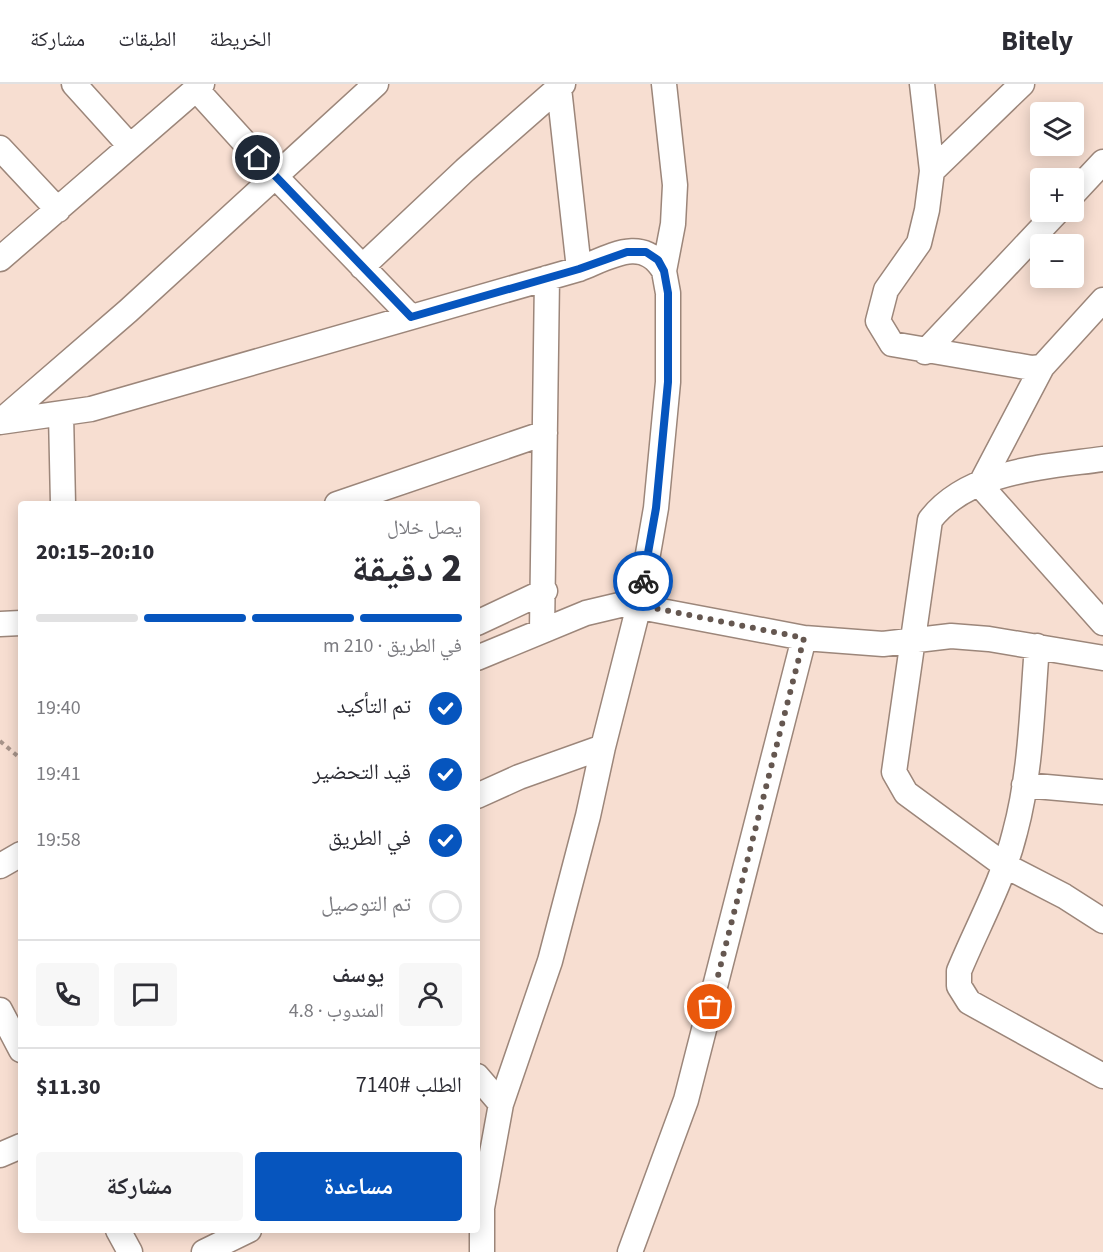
<!DOCTYPE html>
<html lang="ar">
<meta charset="utf-8">
<style>
:root{--surface:#fff;--page:#f7f7f7;--text:#2b2b33;--muted:#7c7c81;--line:#e1e1e2;--accent:#0655be}
body{margin:0;font-family:"Source Sans 3","Noto Naskh Arabic",sans-serif;background:var(--page);color:var(--text);direction:rtl;height:100vh;display:flex;flex-direction:column;font-size:22px;white-space:nowrap}
*{box-sizing:border-box;margin:0}
p{font-size:20px;color:var(--muted)}
.icon{flex:none;width:33px;height:33px;fill:none;stroke:currentColor;stroke-width:2;stroke-linecap:round;stroke-linejoin:round}
.map{position:relative;flex:1;overflow:hidden;direction:ltr}
.drawer{position:absolute;left:18px;top:417px;width:462px;height:732px;display:flex;flex-direction:column;background:var(--surface);border-radius:6px;box-shadow:0 3px 15px #0003;direction:rtl}
.drawer>*{flex:none}
.controls{position:absolute;left:1030px;top:18px;display:grid;gap:12px}
.controls a{display:grid;place-items:center;width:54px;height:54px;border-radius:6px;background:var(--surface);box-shadow:0 3px 15px #0003;font-size:30px}
.pin{position:absolute;display:grid;place-items:center;width:51px;height:51px;color:#fff;margin:-26px;border:3px solid #fff;border-radius:50%;box-shadow:0 2px 6px #0007}
.courier{position:absolute;display:grid;place-items:center;width:60px;height:60px;margin:-30px;border:4px solid #0655be;border-radius:50%;background:#fff;color:#222;box-shadow:0 2px 8px #0007}
.summary em{font-style:normal;font-weight:800}
.summary div{display:flex;flex-direction:column-reverse}
.summary{display:flex;align-items:center;justify-content:space-between;height:102px;padding:0 18px}
h1{font-size:39px;font-weight:800;line-height:45px}
.bar{display:grid;grid-template-columns:repeat(4,1fr);gap:9px 6px;align-content:center;height:72px;padding:0 18px}
.bar i{height:8px;border-radius:4px;background:var(--line)}
.bar .current{background:var(--accent)}
.bar p{grid-column:span 4}
.line{display:flex;align-items:center;gap:15px;padding:0 18px;border-top:2px solid var(--line)}
.line div{flex:1}
.round{display:grid;place-items:center;flex:none;width:63px;height:63px;border-radius:6px;background:var(--page)}
ol{padding:0 18px;list-style:none}
li{display:flex;align-items:center;gap:18px;height:66px}
li p{margin-inline-start:auto}
li .icon{padding:6px;border-radius:50%;background:var(--accent);color:#fff;stroke-width:4}
li:last-child{color:var(--muted)}
li i{width:33px;height:33px;border:3px solid var(--line);border-radius:50%}
.button{display:flex;gap:12px;margin-top:auto;padding:12px 18px}
.button a{flex:1;height:69px;border-radius:6px;background:var(--accent);color:#fff;font-size:24px;font-weight:800;line-height:69px;text-align:center}
.button a+a{background:var(--page);color:var(--text)}
header{display:flex;align-items:center;gap:36px;box-sizing:border-box;height:84px;padding:0 30px;background:var(--surface);border-bottom:2px solid var(--line)}
header strong{font-size:28px}
nav{display:flex;gap:33px;margin-inline-start:auto;font-size:21px}
.map>svg:first-child{display:block}
.lines{fill:none;stroke-linecap:round;stroke-linejoin:round}
.minor-casing{stroke:#9c867a;stroke-width:27}
.path{stroke:#a69389;stroke-width:4;stroke-dasharray:4.5 4.5;stroke-linecap:butt}
.minor{stroke:#fff;stroke-width:24}
.done{stroke:#655750;stroke-width:6;stroke-dasharray:0 10.8}
.route{stroke:#0655be;stroke-width:8}
</style>
<header>
<strong>Bitely</strong>
<nav><a>الخريطة</a><a>الطبقات</a><a>مشاركة</a></nav>
</header>
<div class="map">
<svg width="1103" height="1168" viewBox="0 0 1103 1168">
<rect width="100%" height="100%" fill="#f7ded1"/>
<g class="lines">
<defs>
<path id="minor" d="M 74,0 L 130,62
M 922,0 L 932,87 L 927,126 L 919,159 L 886,206 L 878,237 L 892,260 L 1032,284 L 1042,283 L 1103,216
M 559,4 L 579,185
M 196,5 L 274,91 L 411,233
M 0,64 L 58,126
M 932,87 L 1022,0
M 1074,109 L 1103,78
M 0,175 L 202,0
M 362,183 L 465,86 L 563,0
M 925,268 L 1057,128
M 1042,283 L 980,401 L 1103,539
M 61,330 L 63,420
M 2,336 L 128,227 L 376,0
M 0,338 L 91,325 L 579,185 C 610,173 643,151 664,187
M 1103,375 C 1046,383 968,386 930,436 L 894,688 L 906,709 L 1004,781 L 1064,812 L 1103,837
M 337,420 L 545,349
M 477,539 L 545,507
M 0,540 L 21,539
M 542,547 L 547,194
M 1037,562 C 1032,624 1031,689 1015,748 C 1003,797 978,841 959,887 L 959,902 L 969,918 L 1103,992
M 477,574 L 586,529 L 624,520 L 804,554 L 883,560 L 951,552 L 989,555 L 1103,574
M 1024,701 L 1103,708
M 477,712 L 519,693 L 603,663
M 0,782 L 21,770
M 0,926 L 21,966
M 477,992 L 501,1020
M 0,1071 L 21,1062
M 118,1146 L 130,1168
M 204,1168 L 249,1146
M 482,1168 L 482,1124 L 501,1020 L 550,877 L 588,732 L 603,663 L 639,521 L 656,424 L 668,298 L 668,209 L 664,187 L 673,140 L 675,101 L 664,0
M 630,1168 L 686,1016 L 804,554"/>
</defs>
<use href="#minor" class="minor-casing"/>
<path class="path" d="M 0,657 L 21,675"/>
<use href="#minor" class="minor"/>
</g>
<g class="lines">
<path class="done" d="M 643,497 L 639,521 L 804,554 L 710,923"/>
<path class="route" d="M 258,74 L 411,233 L 579,185 L 627,168 L 646,168 L 658,176 L 664,187 L 668,209 L 668,298 L 656,424 L 643,497"/>
</g>
</svg>
<div class="controls">
<a><svg class="icon" aria-label="layers" viewBox="0 0 24 24"><path d="M12 4l9 5-9 5-9-5zM3 14l9 5 9-5"/></svg></a>
<a>+</a>
<a>−</a>
</div>
<div class="pin" style="left:710px;top:923px;background:#ea580c"><svg class="icon" aria-label="bag" viewBox="0 0 24 24"><path d="M5 8h14l-1 12H6zM9 8a3 3 0 0 1 6 0"/></svg></div>
<div class="pin" style="left:258px;top:74px;background:#1f2937"><svg class="icon" aria-label="home" viewBox="0 0 24 24"><path d="M3 11l9-7 9 7M6 9v11h12V9"/></svg></div>
<div class="courier" style="left:643px;top:497px"><svg class="icon" aria-label="bike" viewBox="0 0 24 24"><circle cx="6" cy="16" r="4"/><circle cx="18" cy="16" r="4"/><path d="M6 16l4-8h5l3 8M10 8l3 8H6M13 5h3"/></svg></div>
<section class="drawer">
<div class="summary"><div><h1>2 دقيقة</h1><p>يصل خلال</p></div><em>20:10–20:15</em></div>
<div class="bar"><i class="current"></i><i class="current"></i><i class="current"></i><i></i><p>في الطريق · 210 m</p></div>
<ol>
<li><svg class="icon" aria-label="check" viewBox="0 0 24 24"><path d="M5 12l5 5 9-10"/></svg>تم التأكيد<p>19:40</p></li>
<li><svg class="icon" aria-label="check" viewBox="0 0 24 24"><path d="M5 12l5 5 9-10"/></svg>قيد التحضير<p>19:41</p></li>
<li><svg class="icon" aria-label="check" viewBox="0 0 24 24"><path d="M5 12l5 5 9-10"/></svg>في الطريق<p>19:58</p></li>
<li><i></i>تم التوصيل</li>
</ol>
<div class="line" style="height:108px"><a class="round"><svg class="icon" aria-label="person" viewBox="0 0 24 24"><circle cx="12" cy="8" r="4"/><path d="M4 21q1-7 8-7t8 7"/></svg></a><div><b>يوسف</b><p>المندوب · 4.8</p></div><a class="round"><svg class="icon" aria-label="chat" viewBox="0 0 24 24"><path d="M4 5h16v11H9l-5 4z"/></svg></a><a class="round"><svg class="icon" aria-label="phone" viewBox="0 0 24 24"><path d="M5 4h4l2 5-3 2q2 4 5 5l2-3 5 2v4C11 20 4 13 5 4z"/></svg></a></div>
<div class="line" style="height:78px"><div>الطلب #7140</div><b>$11.30</b></div>
<div class="button"><a>مساعدة</a><a>مشاركة</a></div>
</section>
</div>
